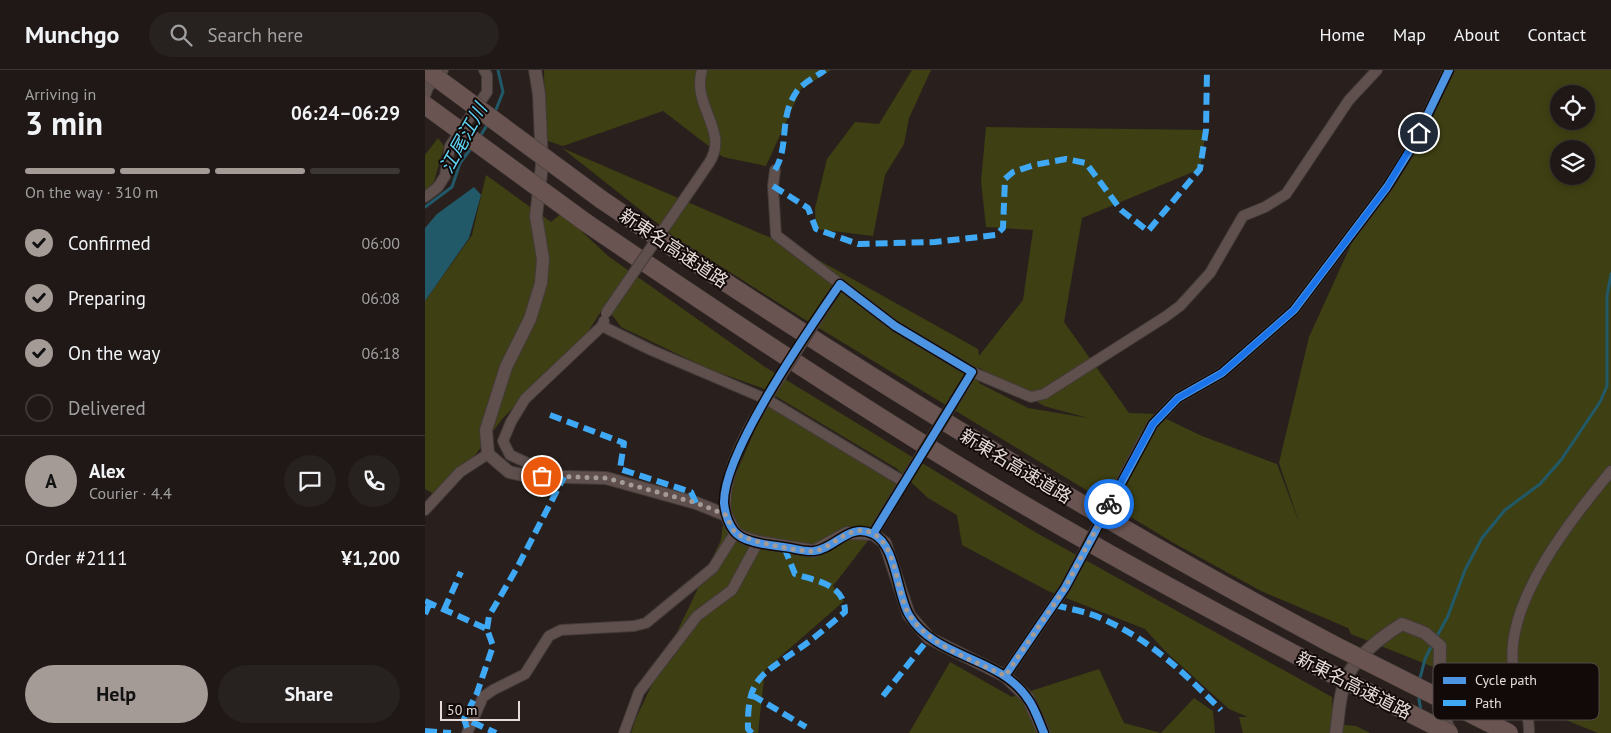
<!DOCTYPE html>
<meta charset="utf-8">
<style>
:root{--surface:#1f1816;--page:#27211f;--text:#f1f3f6;--muted:#a1a0a1;--line:#3c3735;--accent:#a49a96}
body{margin:0;font-family:"PT Sans","Noto Sans JP",sans-serif;background:var(--page);color:var(--text);height:100vh;display:flex;flex-direction:column;font-size:19px;white-space:nowrap}
*{box-sizing:border-box;margin:0}
p{font-size:16px;color:var(--muted)}
.icon{flex:none;width:28px;height:28px;fill:none;stroke:currentColor;stroke-width:2;stroke-linecap:round;stroke-linejoin:round}
.map{position:relative;flex:1;overflow:hidden}
.drawer{display:flex;flex-direction:column;background:var(--surface);width:425px}
.drawer>*{flex:none}
.controls{position:absolute;left:1125px;top:15px;display:grid;gap:10px}
.controls a{display:grid;place-items:center;width:45px;height:45px;border-radius:50%;background:var(--surface);box-shadow:0 2px 8px #0003,0 0 0 1px var(--line);font-size:25px}
.scale{position:absolute;left:15px;bottom:12px;width:80px;box-sizing:border-box;padding-left:5px;border:2px solid #e6dbd7;border-top:0;font-size:14px;line-height:18px;white-space:nowrap;color:#e6dbd7;-webkit-text-stroke:4px #110a08;paint-order:stroke}
.pin{position:absolute;display:grid;place-items:center;width:42px;height:42px;color:#fff;margin:-21px;border:2px solid #fff;border-radius:50%;box-shadow:0 1px 5px #0007}
.courier{position:absolute;display:grid;place-items:center;width:50px;height:50px;margin:-25px;border:4px solid #1a73e8;border-radius:50%;background:#fff;color:#222;box-shadow:0 1px 6px #0007}
.summary em{font-style:normal;font-weight:600}
.summary div{display:flex;flex-direction:column-reverse}
.summary{display:flex;align-items:center;justify-content:space-between;height:85px;padding:0 25px}
h1{font-size:32px;font-weight:600;line-height:38px}
.bar{display:grid;grid-template-columns:repeat(4,1fr);gap:8px 5px;align-content:center;height:60px;padding:0 25px}
.bar i{height:6px;border-radius:4px;background:var(--line)}
.bar .current{background:var(--accent)}
.bar p{grid-column:span 4}
.line{display:flex;align-items:center;gap:12px;padding:0 25px;border-top:1px solid var(--line)}
.line div{flex:1}
.round{display:grid;place-items:center;flex:none;width:52px;height:52px;border-radius:26px;background:var(--page)}
ol{padding:0 25px;list-style:none}
li{display:flex;align-items:center;gap:15px;height:55px}
li p{margin-inline-start:auto}
li .icon{padding:5px;border-radius:50%;background:var(--accent);color:#111;stroke-width:4}
li:last-child{color:var(--muted)}
li i{width:28px;height:28px;border:2px solid var(--line);border-radius:50%}
.action{display:flex;gap:10px;margin-top:auto;padding:10px 25px}
.action a{flex:1;height:58px;border-radius:30px;background:var(--accent);color:#111;font-size:20px;font-weight:600;line-height:58px;text-align:center}
.action a+a{background:var(--page);color:var(--text)}
header{display:flex;align-items:center;gap:30px;box-sizing:border-box;height:70px;padding:0 25px;background:var(--surface);border-bottom:1px solid var(--line)}
header strong{font-size:24px}
nav{display:flex;gap:28px;margin-inline-start:auto;font-size:18px}
.search{width:350px;height:45px;background:var(--page);display:flex;align-items:center;gap:12px;box-sizing:border-box;padding:0 18px;border-radius:28px;color:var(--muted);font-size:19px}
main{display:flex;flex:1;min-height:0}
.map>svg:first-child{display:block}
.green{fill:#3e3f12;fill-rule:evenodd}
.water{fill:#215969}
.lines{fill:none;stroke-linecap:round;stroke-linejoin:round}
.stream{stroke:#215969;stroke-width:3}
.minor-casing{stroke:#433b38;stroke-width:12}
.tertiary-casing{stroke:#433b38;stroke-width:14}
.motorway-casing{stroke:#433b38;stroke-width:19}
.minor{stroke:#5f504e;stroke-width:10}
.tertiary{stroke:#5f504e;stroke-width:12}
.motorway{stroke:#6a5451;stroke-width:18}
.minor-bridge-casing{stroke:#433b38;stroke-width:12;stroke-linecap:butt}
.motorway-bridge-casing{stroke:#433b38;stroke-width:19;stroke-linecap:butt}
.minor-bridge{stroke:#5f504e;stroke-width:10}
.motorway-bridge{stroke:#6a5451;stroke-width:18}
.quiet{stroke:#3fa9f5;stroke-width:6;stroke-dasharray:12 6;stroke-linecap:butt}
.cycleway-casing{stroke:#110a08;stroke-width:11}
.cycleway{stroke:#4d94e3;stroke-width:8}
.done{stroke:#a49a96;stroke-width:5;stroke-dasharray:0 9}
.route{stroke:#1a73e8;stroke-width:6}
.labels{text-anchor:middle;dominant-baseline:central;stroke-width:4;stroke-linejoin:round;paint-order:stroke}
.street-label{font-size:18px;fill:#e6dbd7;stroke:#110a08}
.water-label{font-size:19px;font-style:italic;fill:#5fd6f8;stroke:#110a08}
.key{fill:#110a08;stroke:#514946;stroke-width:1}
.key-label{font-size:14px;fill:#e6dbd7}
</style>
<header>
<strong>Munchgo</strong>
<div class="search"><svg class="icon" aria-label="search" viewBox="0 0 24 24"><circle cx="10" cy="10" r="6"/><path d="M15 15l6 6"/></svg>Search here</div>
<nav><a>Home</a><a>Map</a><a>About</a><a>Contact</a></nav>
</header>
<main>
<section class="drawer">
<div class="summary"><div><h1>3 min</h1><p>Arriving in</p></div><em>06:24–06:29</em></div>
<div class="bar"><i class="current"></i><i class="current"></i><i class="current"></i><i></i><p>On the way · 310 m</p></div>
<ol>
<li><svg class="icon" aria-label="check" viewBox="0 0 24 24"><path d="M5 12l5 5 9-10"/></svg>Confirmed<p>06:00</p></li>
<li><svg class="icon" aria-label="check" viewBox="0 0 24 24"><path d="M5 12l5 5 9-10"/></svg>Preparing<p>06:08</p></li>
<li><svg class="icon" aria-label="check" viewBox="0 0 24 24"><path d="M5 12l5 5 9-10"/></svg>On the way<p>06:18</p></li>
<li><i></i>Delivered</li>
</ol>
<div class="line" style="height:90px"><b class="round" style="background:var(--accent);color:#111">A</b><div><b>Alex</b><p>Courier · 4.4</p></div><a class="round"><svg class="icon" aria-label="chat" viewBox="0 0 24 24"><path d="M4 5h16v11H9l-5 4z"/></svg></a><a class="round"><svg class="icon" aria-label="phone" viewBox="0 0 24 24"><path d="M5 4h4l2 5-3 2q2 4 5 5l2-3 5 2v4C11 20 4 13 5 4z"/></svg></a></div>
<div class="line" style="height:65px"><div>Order #2111</div><b>¥1,200</b></div>
<div class="action"><a>Help</a><a>Share</a></div>
</section>
<div class="map">
<svg width="1186" height="663" viewBox="0 0 1186 663">
<rect width="100%" height="100%" fill="#29201d"/>
<path class="green" d="M 119,0 L 406,0 L 376,19 L 341,96 L 298,87 L 238,41 L 138,76 L 120,70 Z
M 487,0 L 506,0 L 484,48 L 479,74 L 460,105 L 448,166 L 391,159 L 390,138 L 402,89 L 430,52 L 454,54 Z
M 1025,0 L 1186,0 L 1186,663 L 1173,663 L 926,564 L 923,558 L 836,521 L 747,472 L 379,249 L 251,168 L 137,78 L 381,183 L 553,279 L 554,286 L 598,230 L 608,160 L 561,157 L 556,111 L 561,57 L 781,60 L 775,99 L 657,148 L 639,252 L 704,343 L 731,344 L 777,366 L 852,394 L 875,455 L 854,393 L 884,267 L 935,155 L 1013,34 ZM 1134,24 L 1161,24 L 1161,51 L 1134,51 ZM 1134,79 L 1161,79 L 1161,106 L 1134,106 ZM 553,297 L 619,336 L 663,348 L 603,338 L 554,313 Z
M 13,68 L 19,76 L 9,112 L 0,121 L 0,85 Z
M 61,105 L 126,152 L 137,143 L 183,186 L 340,297 L 610,462 L 907,627 L 908,654 L 931,656 L 945,663 L 818,663 L 814,647 L 823,647 L 804,639 L 740,581 L 720,559 L 623,521 L 537,475 L 532,445 L 503,428 L 471,398 L 337,318 L 284,299 L 196,257 L 180,235 L 161,265 L 78,348 L 51,384 L 13,426 L 0,419 L 0,231 L 47,165 Z
M 341,334 L 479,412 L 448,464 L 408,516 L 419,531 L 340,600 L 333,663 L 206,663 L 211,648 L 296,470 L 301,427 Z
M 525,592 L 587,627 L 674,599 L 699,653 L 736,663 L 769,628 L 788,641 L 790,663 L 484,663 Z"/>
<path class="water" d="M 49,117 L 56,125 L 44,168 L 0,231 L 0,158 L 12,144 Z"/>
<g class="lines">
<path class="stream" d="M 70,42 L 78,22 L 73,0
M 54,68 L 64,52
M 0,137 L 27,117 L 35,93 L 47,77
M 1011,568 L 1023,546 L 1040,500 L 1057,468 L 1080,440 L 1115,414 L 1136,390 L 1175,332 L 1182,316 L 1182,226 L 1186,204
M 994,612 L 1000,589 L 1008,573
M 993,623 L 996,641"/>
<defs>
<path id="minor" d="M 277,0 C 266,36 305,61 284,93
M 350,100 L 348,116 L 351,165 L 415,214
M 0,127 L 13,117 L 20,106 L 25,76 L 62,22 L 62,5 L 59,0
M 409,223 L 415,214 L 470,256 L 547,302 L 545,306
M 177,256 L 226,280 L 341,329 L 479,412
M 547,302 L 606,327 L 619,324 L 740,247 L 755,236 L 785,203 L 818,146 L 840,137 L 861,124 L 924,30 L 952,0
M 717,372 L 728,354 L 753,328 L 797,303 L 869,240 L 962,117 L 987,77 L 1024,0
M 129,405 L 85,385 L 78,371 L 86,352 L 100,329 L 177,256 L 179,251
M 0,440 L 35,402 L 63,384
M 301,445 C 296,405 323,356 345,324
M 448,464 L 482,407
M 580,606 L 640,518
M 42,663 L 58,627 L 68,620 L 100,604 L 124,566 L 136,560 L 209,556 L 221,553 L 288,498 L 310,463
M 199,663 L 214,622 L 272,546 L 307,520 L 333,472
M 1104,663 C 1105,640 1091,620 1088,597 C 1080,531 1146,450 1186,401"/>
<path id="tertiary" d="M 110,0 L 114,24 L 117,95 L 111,146 L 118,189 L 116,213 L 105,249 L 81,297 L 61,360 L 63,384 L 84,402 L 102,406 L 181,408 L 271,433 L 301,445 L 310,463 L 320,468 L 333,472 L 389,481 L 422,463 L 448,464 L 460,473 L 484,545 L 504,568 L 580,606 L 603,628 L 619,663
M 0,23 L 2,17 L 17,0
M 911,663 C 914,645 914,622 923,605 C 933,585 958,566 977,554 L 1000,563 L 1015,576 L 1014,638 L 1026,663"/>
<path id="motorway" d="M 177,130 C 413,290 655,440 907,574
M 160,152 C 276,231 392,309 511,382 C 638,461 771,532 903,602"/>
</defs>
<use href="#minor" class="minor-casing"/>
<use href="#tertiary" class="tertiary-casing"/>
<use href="#motorway" class="motorway-casing"/>
<use href="#minor" class="minor"/>
<use href="#tertiary" class="tertiary"/>
<use href="#motorway" class="motorway"/>
<defs>
<path id="minor-bridge" d="M 181,243 L 284,93
M 345,323 L 409,223
M 484,404 L 542,311
M 640,518 L 717,372"/>
<path id="motorway-bridge" d="M 1,0 L 177,130
M 0,35 L 160,152
M 907,574 L 1084,663
M 903,602 L 1024,663"/>
</defs>
<use href="#minor-bridge" class="minor-bridge-casing"/>
<use href="#motorway-bridge" class="motorway-bridge-casing"/>
<use href="#minor-bridge" class="minor-bridge"/>
<use href="#motorway-bridge" class="motorway-bridge"/>
<path class="quiet" d="M 350,100 C 365,75 353,48 372,21 C 378,13 392,6 400,0
M 348,116 L 383,138 L 391,159 L 433,174 L 510,172 L 571,165 L 578,158 L 580,109 L 588,102 L 609,95 L 641,89 L 661,93 L 696,140 L 723,161 L 775,99 L 781,60 L 782,0
M 125,345 L 199,373 L 195,399 L 266,422 L 271,433
M 0,531 L 62,559 L 68,576 L 52,623 L 39,649 L 43,661
M 630,535 C 645,539 663,542 678,549 C 727,571 759,603 796,640
M 19,540 L 36,502
M 0,544 L 5,533
M 62,559 L 64,546 L 93,496 L 139,407
M 327,625 L 381,657
M 458,626 L 504,568
M 47,652 L 71,663
M 0,661 L 26,663
M 327,663 L 323,659 C 322,609 335,606 372,580 C 389,569 404,555 420,542 C 420,514 391,511 370,504 L 359,477"/>
<defs>
<path id="cycleway" d="M 448,464 L 547,302 L 470,256 L 415,214 C 385,258 298,382 299,433 C 300,443 303,453 309,461 C 318,473 345,475 359,477 C 368,478 380,482 389,481 C 410,479 424,452 448,464 C 471,474 472,525 484,545 C 510,589 575,586 603,629 C 610,638 614,652 619,663
M 580,606 L 640,518 L 728,354 L 753,328 L 797,303 L 869,240 L 962,117 L 987,77 L 1024,0"/>
</defs>
<use href="#cycleway" class="cycleway-casing"/>
<use href="#cycleway" class="cycleway"/>
</g>
<g class="lines">
<path class="done" d="M 117,406 L 181,408 L 272,433 L 301,445 C 304,451 307,460 312,464 C 323,471 378,483 390,481 C 410,477 426,451 449,464 C 473,478 471,525 485,546 C 506,577 547,589 580,606 L 640,518 L 684,434"/>
<path class="route" d="M 684,434 L 728,354 L 753,328 L 797,303 L 869,240 L 962,117 L 994,63"/>
</g>
<g class="labels">
<g class="street-label">
<text transform="translate(249 178) rotate(34)">新東名高速道路</text>
<text transform="translate(591 396) rotate(31)">新東名高速道路</text>
<text transform="translate(929 615) rotate(27)">新東名高速道路</text>
</g>
<g class="water-label">
<text transform="translate(38 68) rotate(-61)">江尾江川</text>
</g>
</g>
<rect x="1008" y="593" width="166" height="57" rx="8" class="key"/>
<rect x="1018" y="607" width="23" height="7" fill="#4d94e3"/>
<rect x="1018" y="630" width="23" height="6" fill="#3fa9f5"/>
<g class="key-label">
<text x="1050" y="615">Cycle path</text>
<text x="1050" y="638">Path</text>
</g>
</svg>
<div class="controls">
<a><svg class="icon" aria-label="locate" viewBox="0 0 24 24"><circle cx="12" cy="12" r="6"/><path d="M12 2v4M12 18v4M2 12h4M18 12h4"/></svg></a>
<a><svg class="icon" aria-label="layers" viewBox="0 0 24 24"><path d="M12 4l9 5-9 5-9-5zM3 14l9 5 9-5"/></svg></a>
</div>
<div class="scale">50 m</div>
<div class="pin" style="left:117px;top:406px;background:#ea580c"><svg class="icon" aria-label="bag" viewBox="0 0 24 24"><path d="M5 8h14l-1 12H6zM9 8a3 3 0 0 1 6 0"/></svg></div>
<div class="pin" style="left:994px;top:63px;background:#1f2937"><svg class="icon" aria-label="home" viewBox="0 0 24 24"><path d="M3 11l9-7 9 7M6 9v11h12V9"/></svg></div>
<div class="courier" style="left:684px;top:434px"><svg class="icon" aria-label="bike" viewBox="0 0 24 24"><circle cx="6" cy="16" r="4"/><circle cx="18" cy="16" r="4"/><path d="M6 16l4-8h5l3 8M10 8l3 8H6M13 5h3"/></svg></div>
</div>
</main>
